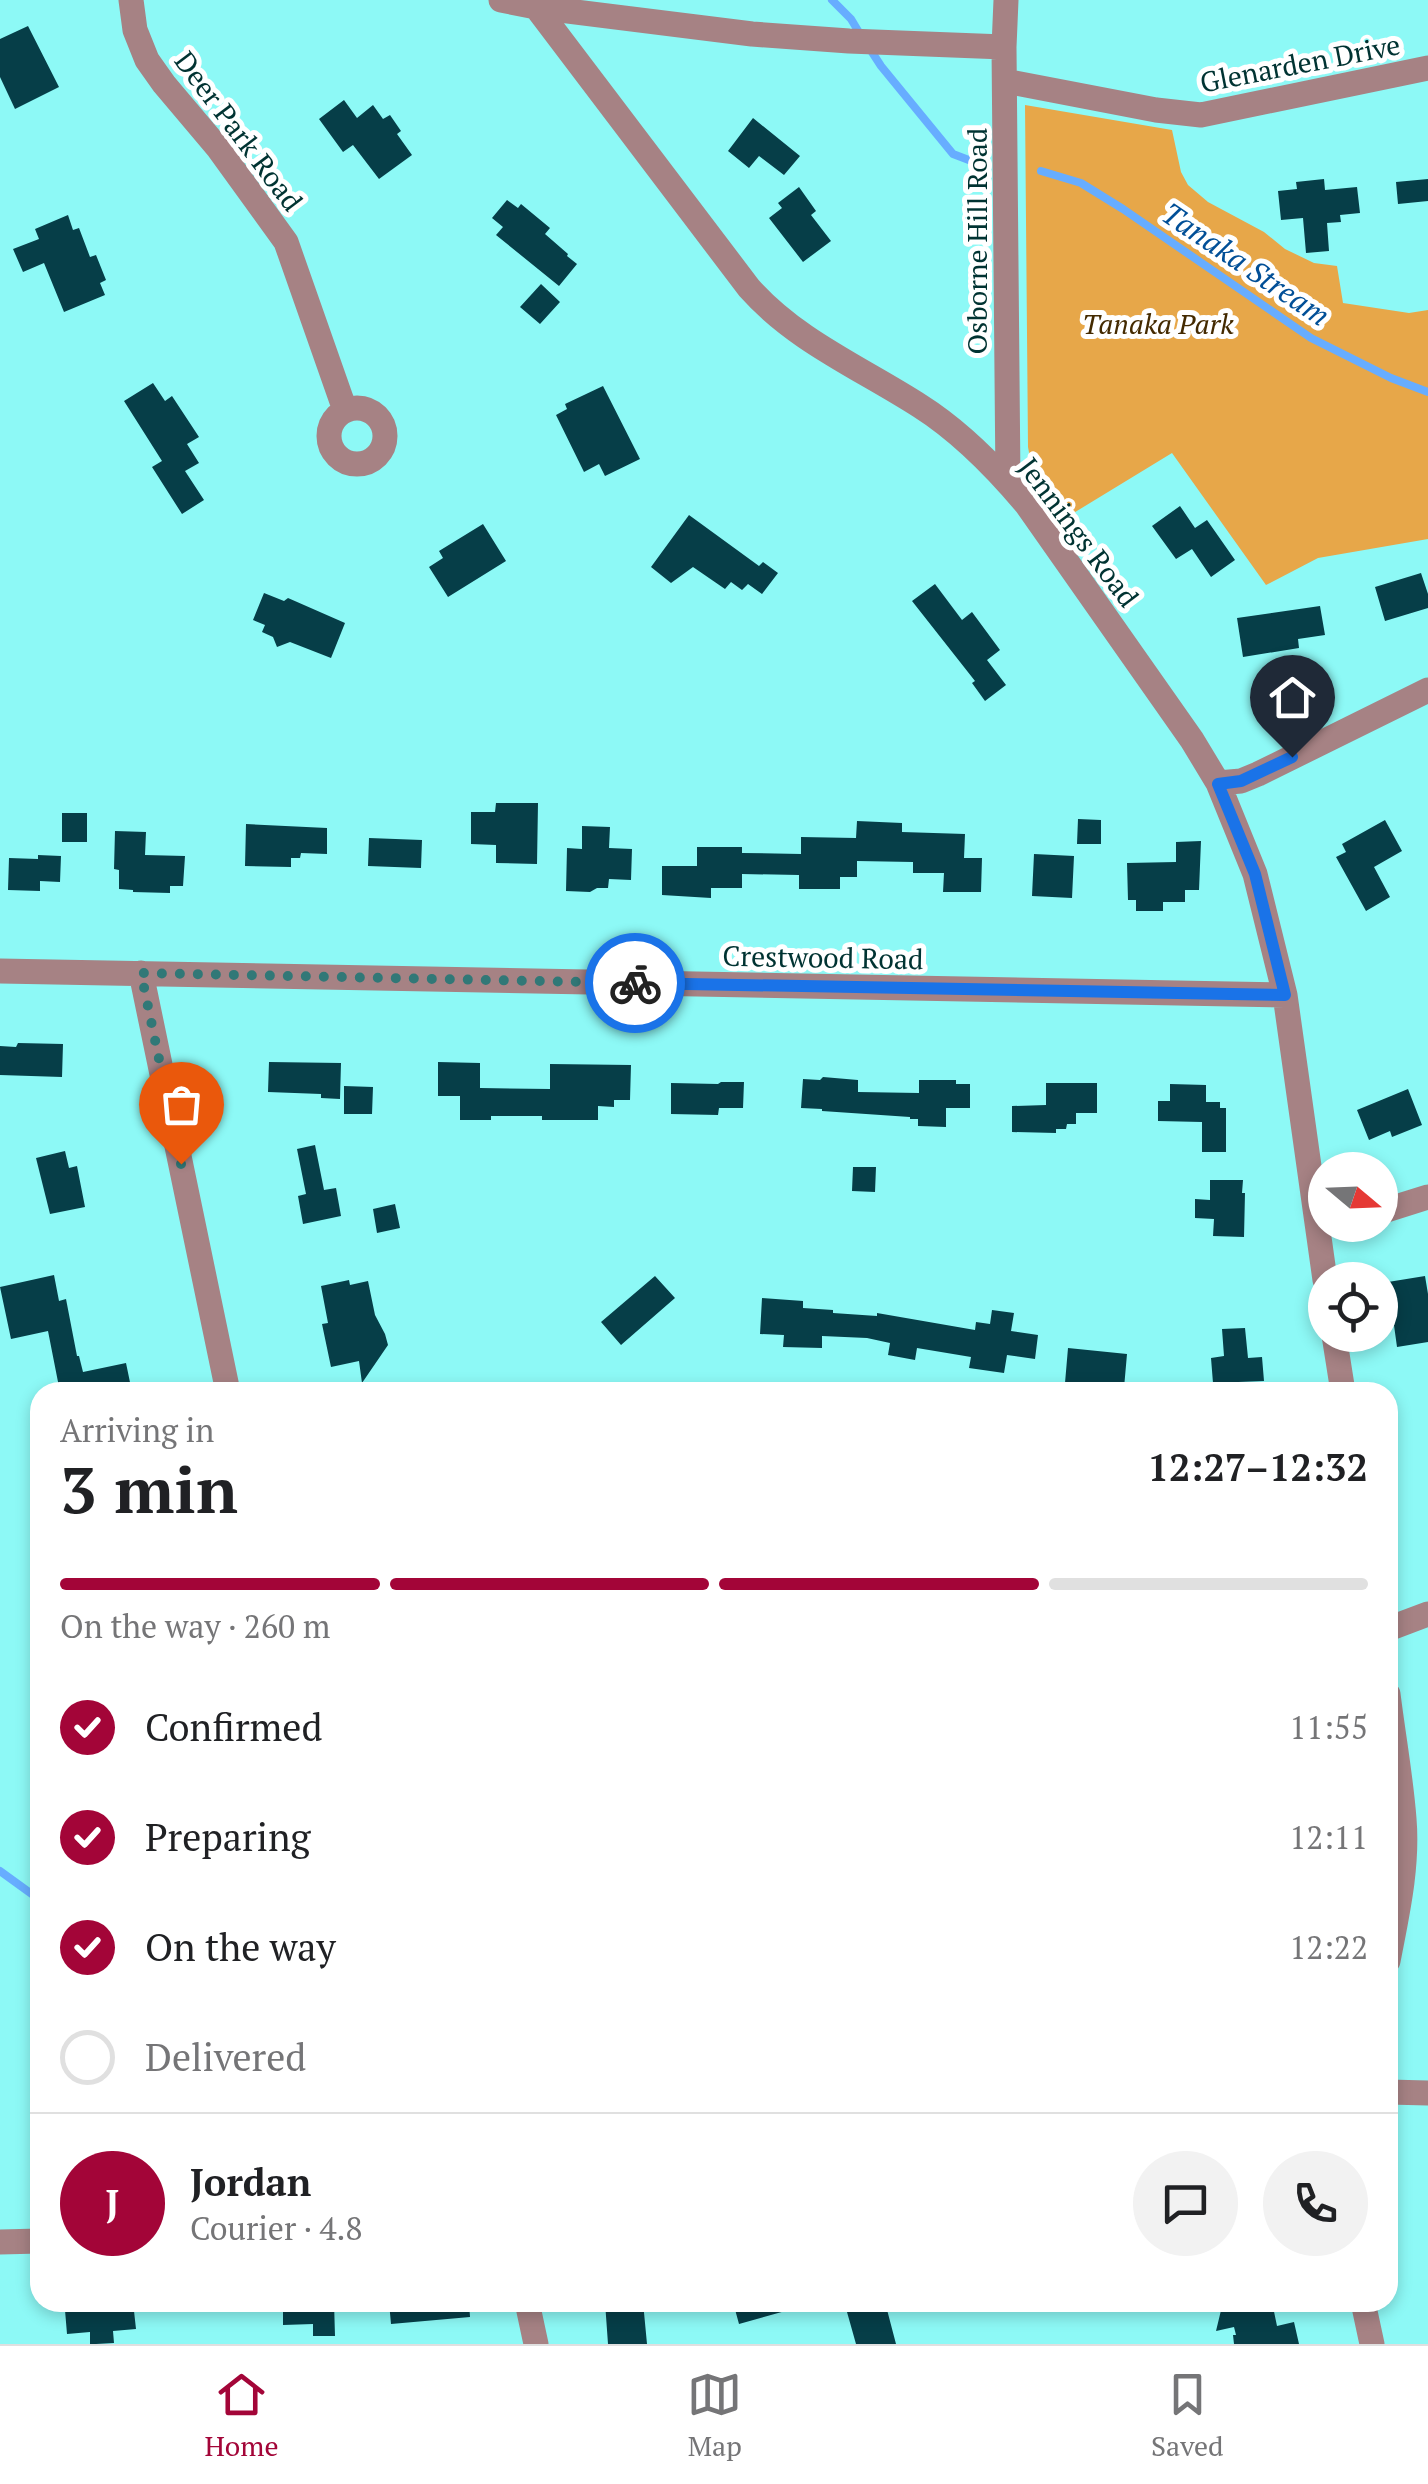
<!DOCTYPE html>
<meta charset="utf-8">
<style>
:root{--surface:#fff;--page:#f2f2f2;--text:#202124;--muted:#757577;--line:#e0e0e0;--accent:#a30538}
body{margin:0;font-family:"PT Serif",serif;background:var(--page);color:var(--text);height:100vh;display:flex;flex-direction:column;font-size:38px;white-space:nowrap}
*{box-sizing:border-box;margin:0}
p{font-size:32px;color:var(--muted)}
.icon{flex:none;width:55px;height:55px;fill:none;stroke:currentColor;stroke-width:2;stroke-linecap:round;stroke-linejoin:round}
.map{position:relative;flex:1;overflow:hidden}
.drawer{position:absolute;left:30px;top:1382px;width:1368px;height:930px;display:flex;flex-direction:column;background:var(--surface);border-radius:30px;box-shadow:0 5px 15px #0003}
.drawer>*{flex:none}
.needle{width:65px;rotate:109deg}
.buttons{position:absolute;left:1308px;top:1152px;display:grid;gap:20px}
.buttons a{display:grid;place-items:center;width:90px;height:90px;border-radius:50%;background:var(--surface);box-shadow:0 5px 15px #0003;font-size:50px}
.pin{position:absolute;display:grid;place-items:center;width:85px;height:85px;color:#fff;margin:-102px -42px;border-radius:50% 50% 50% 0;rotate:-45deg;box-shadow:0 0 10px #0007}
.pin .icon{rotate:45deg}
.courier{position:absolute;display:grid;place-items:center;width:100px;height:100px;margin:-50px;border:8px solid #1a73e8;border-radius:50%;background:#fff;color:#222;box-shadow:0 2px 12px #0007}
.summary em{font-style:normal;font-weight:800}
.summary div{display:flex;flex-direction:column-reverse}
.summary{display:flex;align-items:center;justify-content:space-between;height:170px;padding:0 30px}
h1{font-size:65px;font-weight:800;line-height:75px}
.bar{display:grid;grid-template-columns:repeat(4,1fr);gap:15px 10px;align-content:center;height:120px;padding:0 30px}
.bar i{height:12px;border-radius:8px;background:var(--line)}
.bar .active{background:var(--accent)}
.bar p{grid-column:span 4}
.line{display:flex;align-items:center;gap:25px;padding:0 30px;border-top:2px solid var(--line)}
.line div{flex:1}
.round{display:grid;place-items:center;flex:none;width:105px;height:105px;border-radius:52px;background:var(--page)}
ol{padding:0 30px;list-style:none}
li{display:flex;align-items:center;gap:30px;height:110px}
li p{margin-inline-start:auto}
li .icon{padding:10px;border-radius:50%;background:var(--accent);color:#fff;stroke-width:4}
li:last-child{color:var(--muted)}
li i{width:55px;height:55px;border:5px solid var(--line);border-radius:50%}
.tabs{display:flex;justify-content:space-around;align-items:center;height:140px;border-top:2px solid var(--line);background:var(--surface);font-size:28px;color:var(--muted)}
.tabs a{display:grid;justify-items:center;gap:5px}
.tabs .active{color:var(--accent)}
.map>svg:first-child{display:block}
.green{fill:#e7a749}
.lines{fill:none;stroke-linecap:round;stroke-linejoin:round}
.stream{stroke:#67adff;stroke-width:8}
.building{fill:#063e48}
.minor{stroke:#a68284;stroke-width:25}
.done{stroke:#317877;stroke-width:10;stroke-dasharray:0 18}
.route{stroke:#1a73e8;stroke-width:12}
.labels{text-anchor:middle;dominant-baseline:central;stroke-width:10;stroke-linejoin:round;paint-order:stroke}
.street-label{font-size:28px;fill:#003332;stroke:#fff}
.park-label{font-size:28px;font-style:italic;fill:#442a00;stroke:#fff}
.water-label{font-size:30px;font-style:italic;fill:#014f97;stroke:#fff}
</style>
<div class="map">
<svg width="1428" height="2344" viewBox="0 0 1428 2344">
<rect width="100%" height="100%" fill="#8df9f6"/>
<path class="green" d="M 1025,105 L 1172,130 L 1181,172 L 1188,185 L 1208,202 L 1264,232 L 1285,249 L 1314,263 L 1337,266 L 1343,303 L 1409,313 L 1428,310 L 1428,539 L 1318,558 L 1266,585 L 1172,453 L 1067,517 L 1031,463 L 1028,447 Z"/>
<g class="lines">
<path class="stream" d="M 832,0 L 851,19 L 860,34
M 868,46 L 881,66 L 953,154 L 974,162
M 1041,171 L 1081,183 L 1123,209 L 1311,338 L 1391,378 L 1428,392
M 0,1871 L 40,1900"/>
</g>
<path class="building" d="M 28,26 L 59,87 L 15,109 L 0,77 L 0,39 Z
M 344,100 L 357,118 L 373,105 L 383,119 L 390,115 L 401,131 L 397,134 L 412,155 L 379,179 L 353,145 L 343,152 L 319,119 Z
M 753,118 L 800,156 L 784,175 L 759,156 L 749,168 L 728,151 Z
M 1324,179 L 1325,190 L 1357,187 L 1360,213 L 1340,215 L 1341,222 L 1327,223 L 1329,251 L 1306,253 L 1303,218 L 1281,220 L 1278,191 L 1297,189 L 1296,182 Z
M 1428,179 L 1428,201 L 1398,204 L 1396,182 Z
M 799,187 L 816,211 L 811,215 L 831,241 L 803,262 L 769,218 L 782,208 L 778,203 Z
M 507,200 L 518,208 L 521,204 L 550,228 L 545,234 L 568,254 L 567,256 L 577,264 L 559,286 L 496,235 L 503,227 L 492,218 Z
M 68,215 L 73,230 L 79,228 L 90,257 L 96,255 L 106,280 L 100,283 L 105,295 L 64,312 L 44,263 L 23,272 L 13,249 L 39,239 L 35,229 Z
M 541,284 L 560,302 L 540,324 L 520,307 Z
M 153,383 L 165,401 L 172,396 L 199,437 L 187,444 L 199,463 L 185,471 L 204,500 L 182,514 L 152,467 L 162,461 L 124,401 Z
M 603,386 L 640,459 L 605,476 L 599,464 L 584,472 L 556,415 L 567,409 L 565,404 Z
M 1180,506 L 1195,528 L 1207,520 L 1235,560 L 1211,577 L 1192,549 L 1176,559 L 1152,526 Z
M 689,515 L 759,566 L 763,562 L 778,573 L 762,594 L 748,584 L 742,590 L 731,582 L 725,589 L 693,567 L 671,583 L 651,567 Z
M 483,524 L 506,561 L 448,597 L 429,567 L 443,558 L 439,551 Z
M 1421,573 L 1428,594 L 1428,608 L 1385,621 L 1375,587 Z
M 935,584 L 962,620 L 972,612 L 1000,650 L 987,660 L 1006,685 L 985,701 L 972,683 L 975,681 L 912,601 Z
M 264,593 L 284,601 L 288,598 L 345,623 L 331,658 L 290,642 L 277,647 L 273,637 L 262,632 L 265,625 L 253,620 Z
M 1320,606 L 1325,635 L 1298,639 L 1299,648 L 1243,657 L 1237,618 Z
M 496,803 L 538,803 L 537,864 L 496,863 L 496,845 L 471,844 L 471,812 L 495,812 Z
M 62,813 L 87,813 L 87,842 L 62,842 Z
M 1078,819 L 1101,820 L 1101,844 L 1077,844 Z
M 1385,820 L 1402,851 L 1374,867 L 1390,897 L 1366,911 L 1336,857 L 1346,852 L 1342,844 Z
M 857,821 L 902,823 L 902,832 L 965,834 L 964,858 L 982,858 L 981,892 L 943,892 L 944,873 L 913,873 L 913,862 L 857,861 L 857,877 L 840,877 L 840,889 L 799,889 L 799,875 L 742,874 L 742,888 L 711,888 L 711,898 L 662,895 L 662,866 L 697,866 L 697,847 L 742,847 L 742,853 L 801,854 L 801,837 L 856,838 Z
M 246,824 L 327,828 L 327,854 L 301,853 L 300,858 L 291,858 L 291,867 L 245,866 Z
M 582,826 L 610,827 L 609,848 L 632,849 L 631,880 L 609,879 L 608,888 L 597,888 L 590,892 L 566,891 L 567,848 L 582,849 Z
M 115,831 L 146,832 L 145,855 L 185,856 L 183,886 L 170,886 L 170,893 L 133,892 L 133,890 L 119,889 L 119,870 L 114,869 Z
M 369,838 L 422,840 L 421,868 L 368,866 Z
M 1201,841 L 1199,890 L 1185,890 L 1185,902 L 1163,902 L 1163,911 L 1136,911 L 1136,900 L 1128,900 L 1127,863 L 1176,862 L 1176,842 Z
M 1034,854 L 1074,856 L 1072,898 L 1032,896 Z
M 38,855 L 61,856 L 60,882 L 40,881 L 40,891 L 8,890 L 9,858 L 38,859 Z
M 18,1043 L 63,1044 L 62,1077 L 0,1075 L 0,1046 L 16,1047 Z
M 269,1062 L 341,1063 L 340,1099 L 321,1098 L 321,1094 L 268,1092 Z
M 438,1062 L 480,1063 L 480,1088 L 550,1089 L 550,1064 L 631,1065 L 630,1100 L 614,1100 L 614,1107 L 598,1106 L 598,1120 L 542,1120 L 542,1116 L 491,1116 L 491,1120 L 460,1120 L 460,1096 L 438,1096 Z
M 823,1077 L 858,1080 L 858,1092 L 919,1093 L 919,1080 L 956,1080 L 956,1084 L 970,1084 L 970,1108 L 946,1108 L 946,1127 L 918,1126 L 918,1119 L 910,1119 L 910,1117 L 822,1111 L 822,1109 L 801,1108 L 803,1079 L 820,1080 Z
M 721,1082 L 744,1082 L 743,1108 L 719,1108 L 718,1115 L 671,1114 L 671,1083 L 718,1084 Z
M 1046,1083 L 1097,1083 L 1097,1113 L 1076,1113 L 1076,1124 L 1067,1124 L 1066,1129 L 1056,1129 L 1056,1133 L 1012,1132 L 1012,1106 L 1046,1105 Z
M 1170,1084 L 1206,1085 L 1206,1102 L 1220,1102 L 1220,1108 L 1226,1108 L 1226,1152 L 1202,1152 L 1202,1122 L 1158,1121 L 1158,1101 L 1170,1101 Z
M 344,1086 L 373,1087 L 372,1114 L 344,1114 Z
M 1408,1089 L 1422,1125 L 1392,1137 L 1390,1131 L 1369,1140 L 1357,1110 Z
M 315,1145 L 324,1190 L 336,1188 L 341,1216 L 303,1224 L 298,1196 L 306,1194 L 297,1149 Z
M 65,1151 L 69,1168 L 77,1166 L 85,1207 L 50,1214 L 36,1158 Z
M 853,1167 L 876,1167 L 875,1192 L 852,1191 Z
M 1210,1180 L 1243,1180 L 1242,1193 L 1245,1193 L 1244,1237 L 1213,1236 L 1214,1219 L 1195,1218 L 1195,1199 L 1210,1200 Z
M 395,1204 L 400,1228 L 377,1233 L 373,1209 Z
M 54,1275 L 59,1301 L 66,1299 L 77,1356 L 79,1356 L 83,1372 L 126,1363 L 132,1392 L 80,1392 L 79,1383 L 59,1387 L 48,1331 L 11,1339 L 0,1287 Z
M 655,1276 L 675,1298 L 621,1345 L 601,1322 Z
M 1425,1276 L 1428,1294 L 1428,1342 L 1397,1347 L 1388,1282 Z
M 349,1280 L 350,1285 L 368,1281 L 375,1315 L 385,1334 L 388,1345 L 362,1383 L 359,1361 L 331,1367 L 322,1324 L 328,1323 L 321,1286 Z
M 762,1298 L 803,1301 L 803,1308 L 833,1310 L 833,1313 L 877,1316 L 877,1313 L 975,1330 L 976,1322 L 990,1324 L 992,1310 L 1014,1313 L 1011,1331 L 1038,1335 L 1035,1359 L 1007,1355 L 1004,1373 L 969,1368 L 971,1357 L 917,1348 L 915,1360 L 888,1355 L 890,1343 L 867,1338 L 822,1336 L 822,1348 L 783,1347 L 784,1335 L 760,1334 Z
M 1245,1328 L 1248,1358 L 1262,1357 L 1264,1381 L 1213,1383 L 1211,1358 L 1224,1356 L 1222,1329 Z
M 1068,1348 L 1127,1354 L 1124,1388 L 1065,1383 Z
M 88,2302 L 133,2302 L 136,2329 L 113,2331 L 114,2343 L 96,2344 L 90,2344 L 90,2332 L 67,2334 L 65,2310 L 88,2309 Z
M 283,2302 L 334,2302 L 335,2336 L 313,2336 L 313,2324 L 283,2325 Z
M 389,2302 L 469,2302 L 470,2317 L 391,2324 Z
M 605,2302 L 643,2302 L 647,2344 L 608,2344 Z
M 733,2302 L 796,2302 L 796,2308 L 739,2324 Z
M 861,2302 L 885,2302 L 896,2344 L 856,2344 L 847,2312 L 863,2308 Z
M 1223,2302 L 1272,2302 L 1277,2326 L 1294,2322 L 1299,2344 L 1234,2344 L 1233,2335 L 1236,2335 L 1234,2327 L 1216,2331 Z"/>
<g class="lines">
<path class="minor" d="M 131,0 L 135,30 L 147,60 L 164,84 L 218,148 L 286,242 L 345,410
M 501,0 L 536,7 L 749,288 C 796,341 861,368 920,406 C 961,432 996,468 1027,505 L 1192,740 L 1218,783 L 1255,874 L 1285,995 L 1325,1280
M 1006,0 L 1004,47 L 1008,483
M 536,7 L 752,34 L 849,41 L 1004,47
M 1005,81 L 1156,110 L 1201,115 L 1428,68
M329 436a28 28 0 1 1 56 0a28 28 0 1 1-56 0Z
M 1218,783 L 1241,781 L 1258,774 L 1428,690
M 0,971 L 1285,995
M 141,973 L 228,1392
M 1380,1212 L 1428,1197
M 1334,1335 L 1343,1392
M 1388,1629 L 1428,1614
M 1388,1694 C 1393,1735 1401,1778 1404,1819 C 1408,1867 1397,1914 1388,1961
M 1388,2092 L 1428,2093
M 0,2242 L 40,2241
M 527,2302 L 536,2344
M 1363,2302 L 1372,2344"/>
</g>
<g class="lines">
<path class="done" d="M 181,1164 L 141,973 L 635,983"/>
<path class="route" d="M 635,983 L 1285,995 L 1255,874 L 1218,784 L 1241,781 L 1292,757"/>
</g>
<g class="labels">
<g class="street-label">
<text transform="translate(1300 63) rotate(-11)">Glenarden Drive</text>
<text transform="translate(239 131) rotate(53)">Deer Park Road</text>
<text transform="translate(976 241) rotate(-90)">Osborne Hill Road</text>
<text transform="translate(1079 532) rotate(53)">Jennings Road</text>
<text transform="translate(823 957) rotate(1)">Crestwood Road</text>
</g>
<g class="park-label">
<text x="1158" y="323">Tanaka Park</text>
</g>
<g class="water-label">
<text transform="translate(1246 264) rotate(34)">Tanaka Stream</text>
</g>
</g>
</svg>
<div class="buttons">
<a><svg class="needle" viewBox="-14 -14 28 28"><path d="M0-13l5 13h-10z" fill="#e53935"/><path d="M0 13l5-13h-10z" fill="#757577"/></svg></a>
<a><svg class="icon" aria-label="locate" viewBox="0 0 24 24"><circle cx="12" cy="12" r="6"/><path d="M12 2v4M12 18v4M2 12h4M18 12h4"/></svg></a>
</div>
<div class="pin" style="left:181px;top:1164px;background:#ea580c"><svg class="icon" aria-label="bag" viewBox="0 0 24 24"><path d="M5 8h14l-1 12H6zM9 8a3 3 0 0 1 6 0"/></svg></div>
<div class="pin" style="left:1292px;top:757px;background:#1f2937"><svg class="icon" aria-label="home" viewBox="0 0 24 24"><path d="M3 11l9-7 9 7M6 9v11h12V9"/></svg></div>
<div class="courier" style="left:635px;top:983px"><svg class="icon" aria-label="bike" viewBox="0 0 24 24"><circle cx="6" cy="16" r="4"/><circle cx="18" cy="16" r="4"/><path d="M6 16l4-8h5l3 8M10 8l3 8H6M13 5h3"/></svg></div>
<section class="drawer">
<div class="summary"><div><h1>3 min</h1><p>Arriving in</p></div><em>12:27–12:32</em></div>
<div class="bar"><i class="active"></i><i class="active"></i><i class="active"></i><i></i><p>On the way · 260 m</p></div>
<ol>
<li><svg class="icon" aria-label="check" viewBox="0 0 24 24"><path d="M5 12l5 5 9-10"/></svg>Confirmed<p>11:55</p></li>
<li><svg class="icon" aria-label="check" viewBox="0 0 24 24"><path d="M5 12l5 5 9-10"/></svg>Preparing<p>12:11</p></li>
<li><svg class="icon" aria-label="check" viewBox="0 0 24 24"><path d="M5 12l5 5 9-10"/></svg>On the way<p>12:22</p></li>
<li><i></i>Delivered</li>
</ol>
<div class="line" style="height:180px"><b class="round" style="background:var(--accent);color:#fff">J</b><div><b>Jordan</b><p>Courier · 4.8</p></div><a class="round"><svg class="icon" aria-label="chat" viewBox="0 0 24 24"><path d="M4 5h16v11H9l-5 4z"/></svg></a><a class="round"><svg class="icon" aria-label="phone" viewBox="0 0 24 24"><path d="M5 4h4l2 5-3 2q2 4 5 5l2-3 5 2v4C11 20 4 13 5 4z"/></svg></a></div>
</section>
</div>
<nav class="tabs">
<a class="active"><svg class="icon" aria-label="home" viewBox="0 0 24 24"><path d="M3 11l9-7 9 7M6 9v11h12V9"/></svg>Home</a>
<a><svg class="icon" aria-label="map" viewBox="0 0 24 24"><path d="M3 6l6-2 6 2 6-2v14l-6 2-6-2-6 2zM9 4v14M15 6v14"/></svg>Map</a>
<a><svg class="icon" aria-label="saved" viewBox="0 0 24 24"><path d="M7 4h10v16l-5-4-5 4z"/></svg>Saved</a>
</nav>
